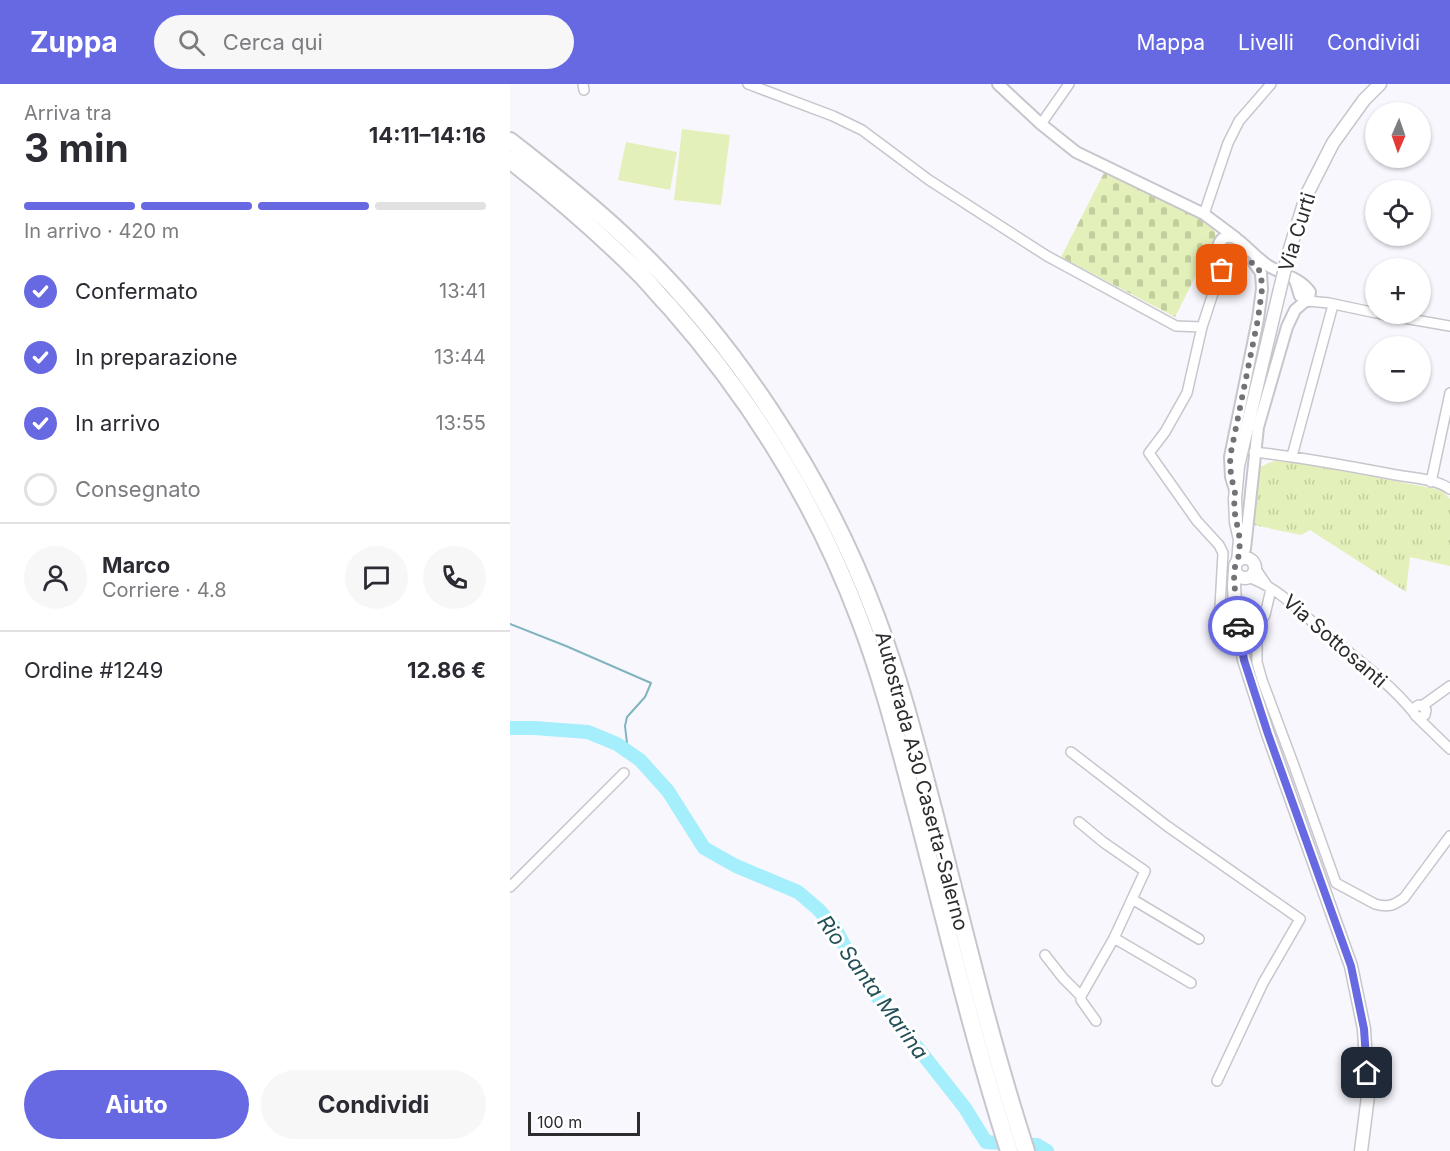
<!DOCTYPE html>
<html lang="it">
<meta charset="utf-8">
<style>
:root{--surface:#fff;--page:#f7f7f7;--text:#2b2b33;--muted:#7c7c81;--line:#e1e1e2;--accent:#6769e2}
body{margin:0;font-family:Inter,sans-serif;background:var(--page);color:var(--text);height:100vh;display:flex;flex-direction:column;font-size:22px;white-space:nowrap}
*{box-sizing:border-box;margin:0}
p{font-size:20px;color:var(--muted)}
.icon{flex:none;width:33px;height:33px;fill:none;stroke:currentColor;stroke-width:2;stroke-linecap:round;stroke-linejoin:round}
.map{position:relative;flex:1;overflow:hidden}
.sheet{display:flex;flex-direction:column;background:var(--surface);width:510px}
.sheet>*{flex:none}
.needle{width:39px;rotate:182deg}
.tools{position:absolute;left:855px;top:18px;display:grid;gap:12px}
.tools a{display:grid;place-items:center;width:66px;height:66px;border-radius:50%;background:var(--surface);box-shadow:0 2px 4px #0004;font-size:30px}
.scale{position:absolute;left:18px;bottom:15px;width:112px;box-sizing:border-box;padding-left:6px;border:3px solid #2c2b2e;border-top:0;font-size:16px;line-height:21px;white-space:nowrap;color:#2c2b2e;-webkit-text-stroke:4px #fff;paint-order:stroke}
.pin{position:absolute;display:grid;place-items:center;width:51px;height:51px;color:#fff;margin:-26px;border-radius:12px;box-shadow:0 3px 9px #0006}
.courier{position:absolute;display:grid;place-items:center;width:60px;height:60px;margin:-30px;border:4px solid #6769e2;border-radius:50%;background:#fff;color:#222;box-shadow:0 2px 8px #0007}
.overview em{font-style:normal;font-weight:700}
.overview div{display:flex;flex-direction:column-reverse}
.overview{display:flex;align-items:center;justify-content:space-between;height:102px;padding:0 24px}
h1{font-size:39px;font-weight:700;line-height:45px}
.bar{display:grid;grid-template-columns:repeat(4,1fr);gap:9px 6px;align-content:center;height:72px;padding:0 24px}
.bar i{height:8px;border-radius:4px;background:var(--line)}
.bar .on{background:var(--accent)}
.bar p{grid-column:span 4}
.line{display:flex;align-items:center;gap:15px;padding:0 24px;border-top:2px solid var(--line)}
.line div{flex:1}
.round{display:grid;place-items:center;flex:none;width:63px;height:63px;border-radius:32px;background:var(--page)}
ol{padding:0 24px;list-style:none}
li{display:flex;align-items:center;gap:18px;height:66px}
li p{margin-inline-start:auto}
li .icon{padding:6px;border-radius:50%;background:var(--accent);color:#fff;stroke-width:4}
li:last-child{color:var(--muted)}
li i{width:33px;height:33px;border:3px solid var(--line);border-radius:50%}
.cta{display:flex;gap:12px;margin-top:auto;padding:12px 24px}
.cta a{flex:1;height:69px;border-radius:36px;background:var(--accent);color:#fff;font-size:24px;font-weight:700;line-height:69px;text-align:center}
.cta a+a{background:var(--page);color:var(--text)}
header{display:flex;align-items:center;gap:36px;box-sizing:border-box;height:84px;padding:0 30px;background:var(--accent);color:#fff}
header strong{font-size:28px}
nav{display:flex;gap:33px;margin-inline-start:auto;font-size:21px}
.search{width:420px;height:54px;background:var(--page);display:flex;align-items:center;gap:15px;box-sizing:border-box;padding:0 21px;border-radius:33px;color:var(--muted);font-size:22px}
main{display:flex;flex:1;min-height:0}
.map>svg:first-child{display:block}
.cemetery{fill:url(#cemetery-stones)}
.park{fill:url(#park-tufts)}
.garden{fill:#e3f0b9}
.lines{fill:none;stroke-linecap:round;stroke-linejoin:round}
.stream{stroke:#80b4be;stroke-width:2}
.river{stroke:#a4effb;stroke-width:14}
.minor-casing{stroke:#c7c6cc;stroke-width:12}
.tertiary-casing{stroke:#c7c6cc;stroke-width:14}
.secondary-casing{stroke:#c7c6cc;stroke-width:15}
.motorway-casing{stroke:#c7c6cc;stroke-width:20}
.minor{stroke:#fff;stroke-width:9}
.tertiary{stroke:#fff;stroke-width:10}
.secondary{stroke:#fff;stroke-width:12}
.motorway{stroke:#fff;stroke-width:16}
.secondary-bridge-casing{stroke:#c7c6cc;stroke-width:15;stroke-linecap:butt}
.secondary-bridge{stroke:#fff;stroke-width:12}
.done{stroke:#737277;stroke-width:6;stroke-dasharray:0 10.8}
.route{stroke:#6769e2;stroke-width:8}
.labels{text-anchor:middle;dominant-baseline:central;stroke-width:6;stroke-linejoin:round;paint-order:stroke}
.street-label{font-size:20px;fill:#2c2b2e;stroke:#fff}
.water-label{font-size:21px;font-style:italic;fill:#245057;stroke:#fff}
</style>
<header>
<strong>Zuppa</strong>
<div class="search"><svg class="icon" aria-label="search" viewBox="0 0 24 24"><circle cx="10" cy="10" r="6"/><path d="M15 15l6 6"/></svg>Cerca qui</div>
<nav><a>Mappa</a><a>Livelli</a><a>Condividi</a></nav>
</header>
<main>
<section class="sheet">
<div class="overview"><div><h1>3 min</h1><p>Arriva tra</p></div><em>14:11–14:16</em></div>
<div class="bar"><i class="on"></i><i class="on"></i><i class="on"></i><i></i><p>In arrivo · 420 m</p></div>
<ol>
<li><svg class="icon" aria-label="check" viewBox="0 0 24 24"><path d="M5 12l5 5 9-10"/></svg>Confermato<p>13:41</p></li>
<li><svg class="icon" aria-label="check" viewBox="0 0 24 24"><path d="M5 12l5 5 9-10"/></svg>In preparazione<p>13:44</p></li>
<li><svg class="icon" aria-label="check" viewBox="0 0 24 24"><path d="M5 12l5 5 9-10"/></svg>In arrivo<p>13:55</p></li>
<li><i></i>Consegnato</li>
</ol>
<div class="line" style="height:108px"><a class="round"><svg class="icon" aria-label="person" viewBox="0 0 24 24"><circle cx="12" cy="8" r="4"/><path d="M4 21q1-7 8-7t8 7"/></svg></a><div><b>Marco</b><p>Corriere · 4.8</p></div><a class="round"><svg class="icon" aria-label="chat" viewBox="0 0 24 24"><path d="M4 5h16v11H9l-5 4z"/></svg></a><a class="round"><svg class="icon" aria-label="phone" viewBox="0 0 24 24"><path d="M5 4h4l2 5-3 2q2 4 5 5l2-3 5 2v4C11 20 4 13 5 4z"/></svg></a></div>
<div class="line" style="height:78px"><div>Ordine #1249</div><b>12.86 €</b></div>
<div class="cta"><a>Aiuto</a><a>Condividi</a></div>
</section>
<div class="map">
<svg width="940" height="1067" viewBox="0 0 940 1067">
<defs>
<pattern id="cemetery-stones" width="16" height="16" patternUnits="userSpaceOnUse" patternTransform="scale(1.5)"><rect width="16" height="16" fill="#e3f0b9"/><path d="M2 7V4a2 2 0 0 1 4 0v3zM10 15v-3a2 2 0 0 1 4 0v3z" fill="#c3ce9f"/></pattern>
<pattern id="park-tufts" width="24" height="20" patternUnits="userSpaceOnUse" patternTransform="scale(1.5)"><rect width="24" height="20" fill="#e3f0b9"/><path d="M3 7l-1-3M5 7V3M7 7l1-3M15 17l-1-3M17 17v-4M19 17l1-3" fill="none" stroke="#c3ce9f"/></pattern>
</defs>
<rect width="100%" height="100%" fill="#f8f7fe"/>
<path class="cemetery" d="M 594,89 L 702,141 L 706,152 L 665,233 L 551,173 Z"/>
<path class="park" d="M 769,375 L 932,406 L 940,415 L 940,482 L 900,473 L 896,508 L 800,446 L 791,451 L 744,441 L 747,384 Z"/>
<path class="garden" d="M 172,45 L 220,51 L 211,121 L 164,116 Z
M 116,58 L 167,68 L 160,106 L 108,96 Z"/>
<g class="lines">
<path class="stream" d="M 0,540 L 56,562 L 141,599 L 135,613 L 117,633 L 115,642 L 118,668"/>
<path class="river" d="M 0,644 L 24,644 L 78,648 L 107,660 L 130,676 L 158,707 L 194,764 L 226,782 L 288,808 L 308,825 L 325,844 L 340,872 L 379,930 L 407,963 L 455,1024 L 476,1058 L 527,1061 L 537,1067"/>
<defs>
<path id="minor" d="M 73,0 L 74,6
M 238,0 L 323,32 L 352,46 L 419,96 L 537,172 L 666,242 L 692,243
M 531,40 L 559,0
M 694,130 L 718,59 L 729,37 L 761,0
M 709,172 L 709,191 L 692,243 L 677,309 L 655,348 L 639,369 L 687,437 L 709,461 L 713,469 L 710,523 L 719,523
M 798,217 L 819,219 L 866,229
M 871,230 L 940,242
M 744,368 C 792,373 839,382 886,391 C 903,394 926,395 940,405
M 782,372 L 823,221
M 921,398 L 940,309
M 745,484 L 756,500
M 738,493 C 769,504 789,527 814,548 C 844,573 879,598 904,629
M 732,523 L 739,525 L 743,535 L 747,537 L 752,536 L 755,531 L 761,505
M 747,537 L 747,578 L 752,596 L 783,679 L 826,799 L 865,820 C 879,824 884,821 894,814 L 940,752
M 912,622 L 940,602
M 907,633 L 911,633 L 915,631 L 916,626 L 912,622 L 909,621 C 904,623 902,627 905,631 L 940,665
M 561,668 L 657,742 L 790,835 L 753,899 L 707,997
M 569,738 L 593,758 L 635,787 L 604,854 L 571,912 L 571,916 L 586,937
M 0,803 L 114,689
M 622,815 L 689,855
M 604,854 L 681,899
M 535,871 L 553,894 L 571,912"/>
<path id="tertiary" d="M 488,0 L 531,40 L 566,68 L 694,130 L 726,154
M 733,162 C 735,174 725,181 713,177 C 703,166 709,148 725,154 C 728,155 742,168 746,172 C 750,175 753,178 757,181 C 771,190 791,194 800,208 L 799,214 L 785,226 L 777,243 L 748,343 L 735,465
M 785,196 L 790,212 L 798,217
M 725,406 L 721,393 L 720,373 L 748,235 L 752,205 L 751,189 L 744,179"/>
<path id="secondary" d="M 779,168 L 797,110 L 823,59 L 854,16 L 870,0
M725 484a10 10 0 1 1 20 0a10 10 0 1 1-20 0Z
M 728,477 L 730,456 L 726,438 L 725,415 L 728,382 L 769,209
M 725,485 L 724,502 L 725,518 L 734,576 L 758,650 L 841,882 L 854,945 L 858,1012 L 851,1067"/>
<path id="motorway" d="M 0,57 C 38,87 77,117 112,150 C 222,252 314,393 366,532 C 390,596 407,663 424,728 C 453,842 480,956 516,1067
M 0,76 C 45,111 89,149 129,189 C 140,200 149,212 160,223 C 240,314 306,420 349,534 C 373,596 389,661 406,725 C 436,840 463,955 499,1067"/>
</defs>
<use href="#minor" class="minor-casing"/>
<use href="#tertiary" class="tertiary-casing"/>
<use href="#secondary" class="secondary-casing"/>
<use href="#motorway" class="motorway-casing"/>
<use href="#minor" class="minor"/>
<use href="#tertiary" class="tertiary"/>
<use href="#secondary" class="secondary"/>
<use href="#motorway" class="motorway"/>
<defs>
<path id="secondary-bridge" d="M 769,209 L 779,168"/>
</defs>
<use href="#secondary-bridge" class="secondary-bridge-casing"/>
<use href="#secondary-bridge" class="secondary-bridge"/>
</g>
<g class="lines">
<path class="done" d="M 712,186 C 723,176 729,177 744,179 L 751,189 L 752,205 L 748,235 L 720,373 L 721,393 L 725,407 L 724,425 L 730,456 L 729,471 L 725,483 L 724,495 L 728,542"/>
<path class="route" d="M 728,542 L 734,576 L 758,650 L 841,882 L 854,945 L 857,989"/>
</g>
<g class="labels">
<g class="street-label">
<text transform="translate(787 148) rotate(-73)">Via Curti</text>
<text transform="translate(825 557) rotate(41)">Via Sottosanti</text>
<text transform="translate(412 697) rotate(75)">Autostrada A30 Caserta-Salerno</text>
</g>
<g class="water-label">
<text transform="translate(363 903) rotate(54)">Rio Santa Marina</text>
</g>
</g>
</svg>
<div class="tools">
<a><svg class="needle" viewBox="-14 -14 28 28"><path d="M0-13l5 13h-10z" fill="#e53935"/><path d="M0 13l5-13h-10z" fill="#7c7c81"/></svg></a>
<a><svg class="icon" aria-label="locate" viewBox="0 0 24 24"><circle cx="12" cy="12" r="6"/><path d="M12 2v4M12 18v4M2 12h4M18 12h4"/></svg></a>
<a>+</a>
<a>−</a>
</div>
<div class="scale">100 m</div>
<div class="pin" style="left:712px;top:186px;background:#ea580c"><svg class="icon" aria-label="bag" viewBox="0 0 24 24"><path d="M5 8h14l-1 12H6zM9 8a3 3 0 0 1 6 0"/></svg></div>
<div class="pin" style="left:857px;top:989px;background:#1f2937"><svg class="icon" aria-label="home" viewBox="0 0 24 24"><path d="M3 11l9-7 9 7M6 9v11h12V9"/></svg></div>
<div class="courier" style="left:728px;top:542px"><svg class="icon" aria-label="car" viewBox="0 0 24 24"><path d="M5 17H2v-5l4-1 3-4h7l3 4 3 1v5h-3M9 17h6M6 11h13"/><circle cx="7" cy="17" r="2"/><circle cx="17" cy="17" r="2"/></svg></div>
</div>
</main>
